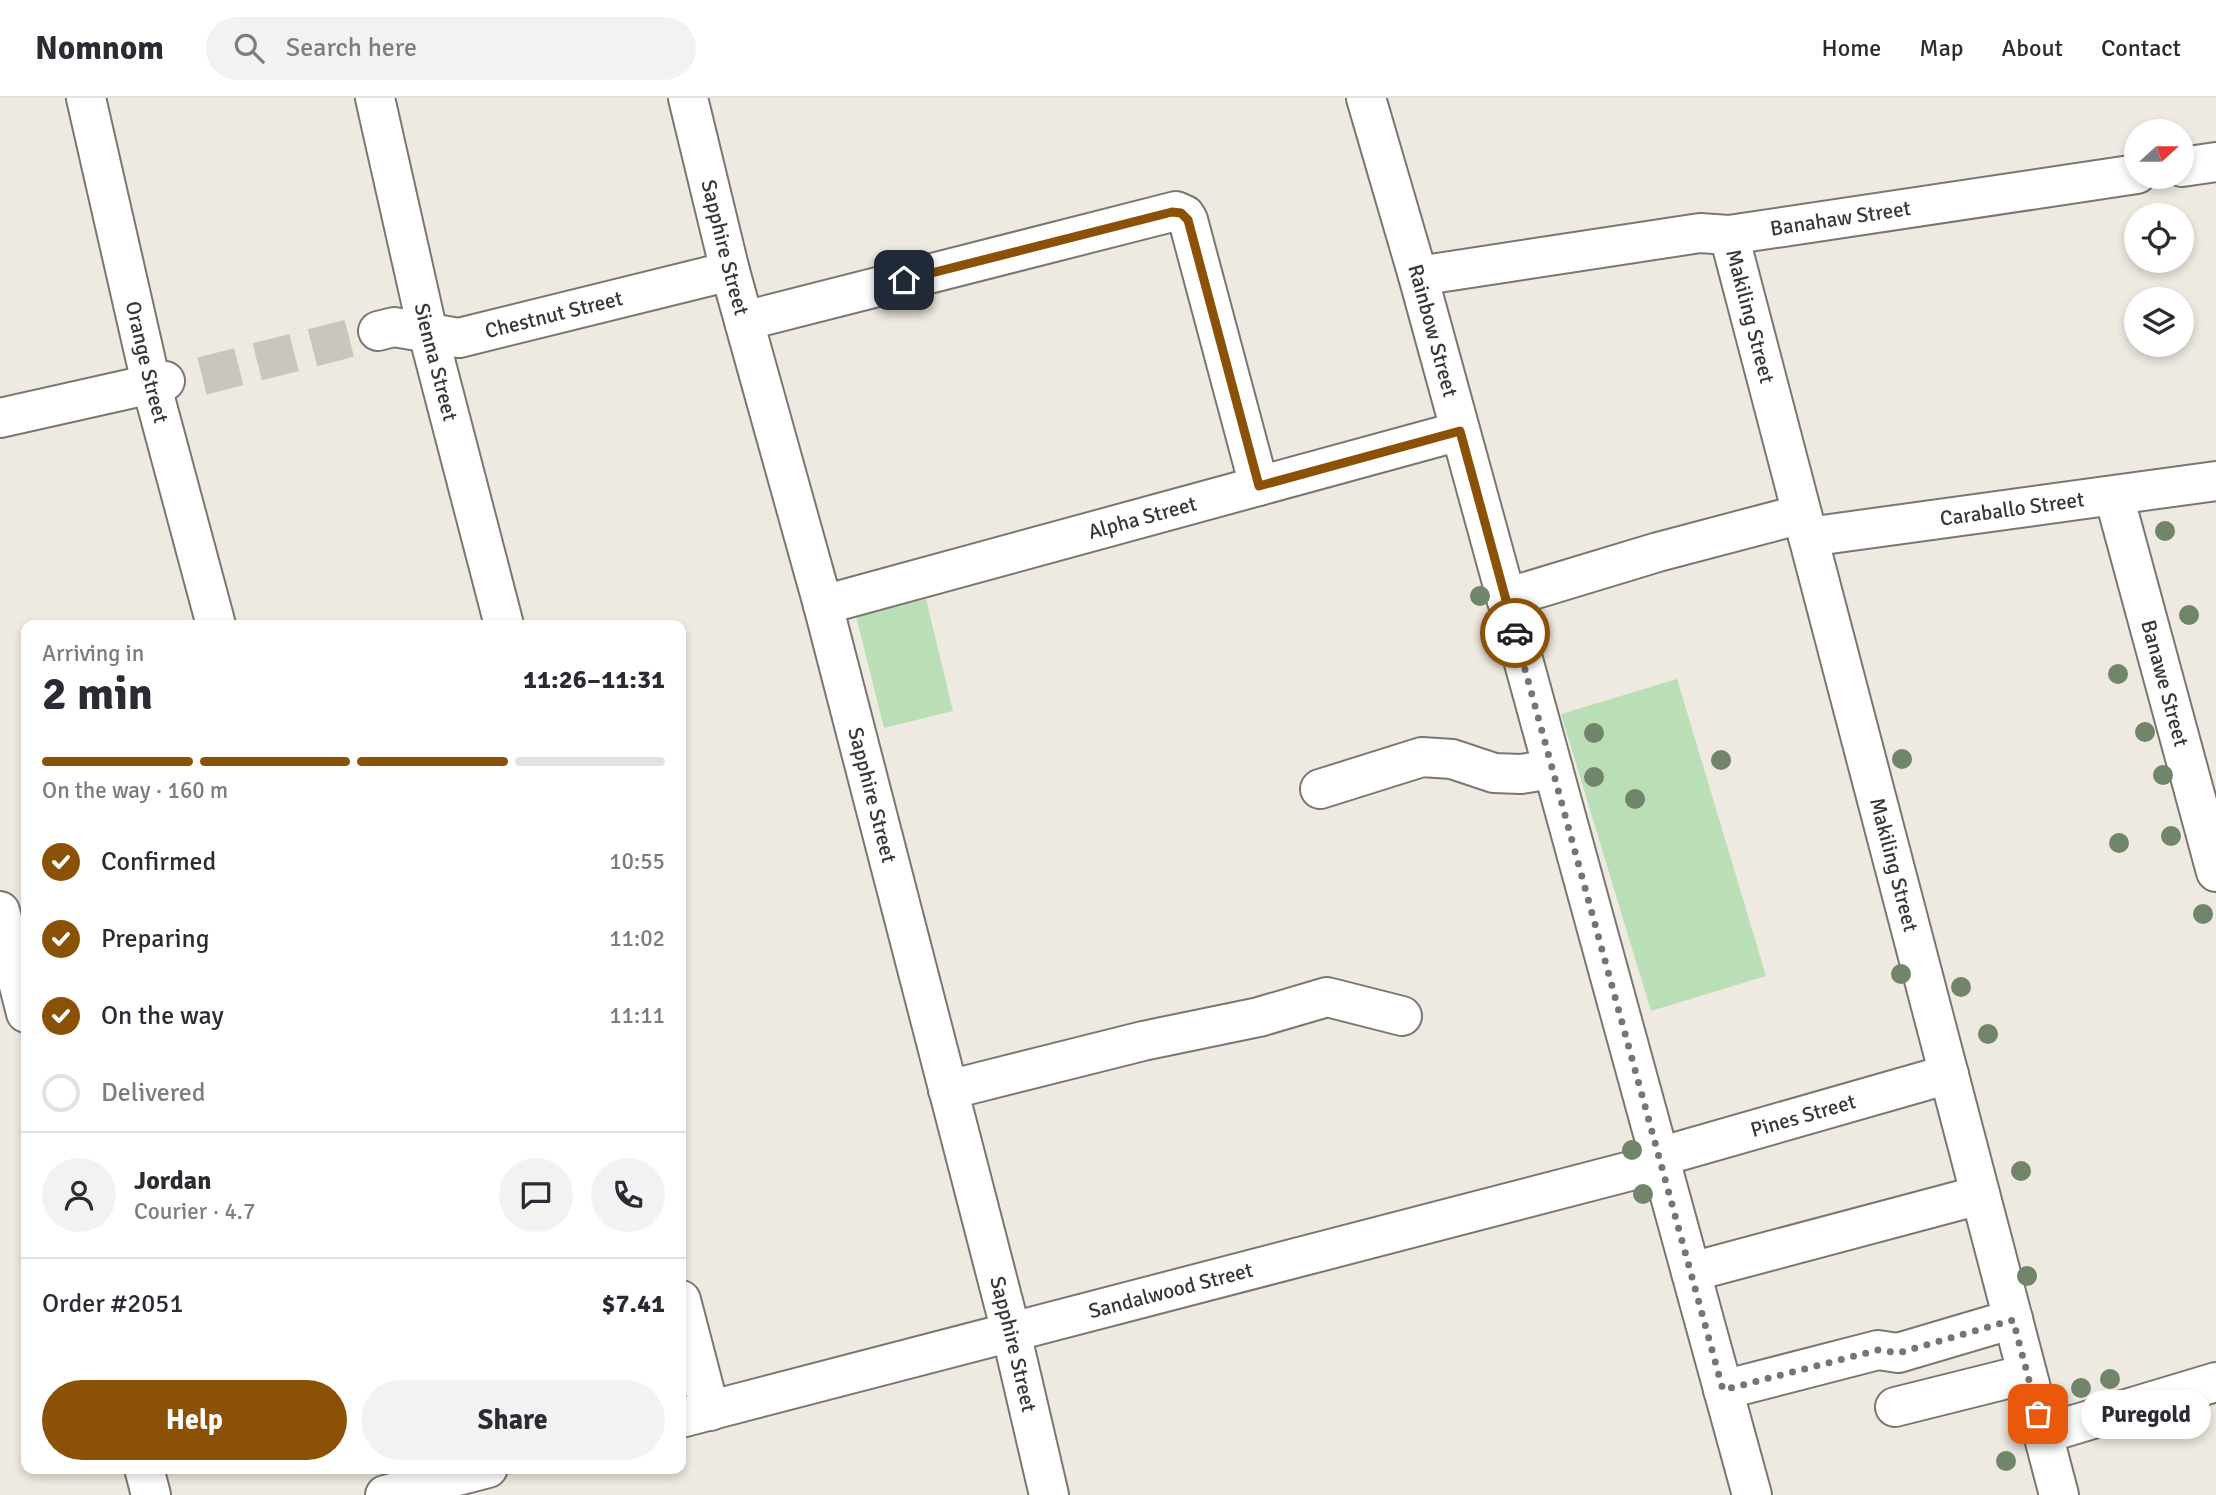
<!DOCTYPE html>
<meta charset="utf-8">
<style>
:root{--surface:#fff;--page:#f2f2f3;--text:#2b2b33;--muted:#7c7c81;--line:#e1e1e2;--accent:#8b5207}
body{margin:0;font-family:Signika,sans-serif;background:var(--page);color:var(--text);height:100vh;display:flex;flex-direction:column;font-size:26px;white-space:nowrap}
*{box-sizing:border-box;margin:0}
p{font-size:23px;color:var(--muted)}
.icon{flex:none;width:38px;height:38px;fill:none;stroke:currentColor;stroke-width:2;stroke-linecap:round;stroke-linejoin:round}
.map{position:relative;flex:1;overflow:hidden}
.drawer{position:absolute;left:21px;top:522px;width:665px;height:854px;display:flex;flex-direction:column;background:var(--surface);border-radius:14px;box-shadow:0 4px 10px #0003}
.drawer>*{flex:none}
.needle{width:46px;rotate:69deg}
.fabs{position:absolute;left:2124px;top:21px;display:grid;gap:14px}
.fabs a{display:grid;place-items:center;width:70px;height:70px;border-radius:50%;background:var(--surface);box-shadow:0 4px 10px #0003;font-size:35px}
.pin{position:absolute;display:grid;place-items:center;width:60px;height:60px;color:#fff;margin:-30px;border-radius:14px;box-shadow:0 4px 10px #0006}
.courier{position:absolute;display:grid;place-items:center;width:70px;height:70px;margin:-35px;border:5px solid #8b5207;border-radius:50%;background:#fff;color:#222;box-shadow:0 2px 9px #0007}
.bubble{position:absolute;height:49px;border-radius:24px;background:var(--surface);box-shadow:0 4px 10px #0003;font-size:23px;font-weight:700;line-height:49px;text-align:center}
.overview em{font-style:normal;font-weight:700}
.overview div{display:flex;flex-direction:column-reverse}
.overview{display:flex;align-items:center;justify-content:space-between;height:119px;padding:0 21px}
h1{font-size:46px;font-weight:700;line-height:52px}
.bar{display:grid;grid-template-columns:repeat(4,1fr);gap:10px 7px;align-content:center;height:84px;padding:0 21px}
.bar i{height:9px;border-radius:5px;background:var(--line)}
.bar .current{background:var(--accent)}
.bar p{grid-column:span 4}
.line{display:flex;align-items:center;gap:18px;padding:0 21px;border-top:2px solid var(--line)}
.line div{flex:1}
.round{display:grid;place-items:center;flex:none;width:74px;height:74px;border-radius:37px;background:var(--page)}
ol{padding:0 21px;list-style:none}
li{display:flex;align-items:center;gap:21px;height:77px}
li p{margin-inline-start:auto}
li .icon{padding:7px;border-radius:50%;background:var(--accent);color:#fff;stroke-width:4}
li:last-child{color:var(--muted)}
li i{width:38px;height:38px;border:4px solid var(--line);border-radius:50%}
.primary-button{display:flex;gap:14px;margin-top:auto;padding:14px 21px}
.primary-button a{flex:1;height:80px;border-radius:42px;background:var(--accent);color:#fff;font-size:28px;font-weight:700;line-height:80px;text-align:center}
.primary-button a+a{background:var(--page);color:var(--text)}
header{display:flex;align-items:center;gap:42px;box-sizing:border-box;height:98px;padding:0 35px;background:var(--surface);border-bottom:2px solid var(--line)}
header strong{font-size:33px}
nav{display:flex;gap:38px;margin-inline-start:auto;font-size:24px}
.search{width:490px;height:63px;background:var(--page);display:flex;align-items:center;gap:18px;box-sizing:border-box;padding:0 24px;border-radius:38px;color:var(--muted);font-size:26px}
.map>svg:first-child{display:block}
.green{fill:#badfb6}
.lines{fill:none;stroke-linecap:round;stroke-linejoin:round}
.minor-tunnel{stroke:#cac5be;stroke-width:38;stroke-dasharray:38 19;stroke-linecap:butt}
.minor-casing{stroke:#7b7670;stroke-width:42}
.minor{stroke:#fff;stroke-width:38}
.tree{fill:#708569}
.done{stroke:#787571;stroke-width:7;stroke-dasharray:0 12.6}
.route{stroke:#8b5207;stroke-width:9}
.labels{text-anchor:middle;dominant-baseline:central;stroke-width:5;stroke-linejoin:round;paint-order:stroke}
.street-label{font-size:21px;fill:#393734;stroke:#eee9e1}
</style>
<header>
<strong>Nomnom</strong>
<div class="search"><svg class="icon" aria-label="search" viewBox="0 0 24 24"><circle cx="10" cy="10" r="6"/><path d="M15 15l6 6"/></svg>Search here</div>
<nav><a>Home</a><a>Map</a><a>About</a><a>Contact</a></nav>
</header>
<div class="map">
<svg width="2216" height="1397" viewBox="0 0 2216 1397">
<rect width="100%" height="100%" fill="#eee9e1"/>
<path class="green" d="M 926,501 L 953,613 L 884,630 L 856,518 Z
M 1677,581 L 1766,878 L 1651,913 L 1561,616 Z"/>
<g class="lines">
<path class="minor-tunnel" d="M 202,278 L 378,233"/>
<defs>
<g id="minor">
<path id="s1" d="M 86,0 L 151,285 L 216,527"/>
<path id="s2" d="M 375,0 L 428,235 L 504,527"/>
<path id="s3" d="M 688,0 L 730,173 L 823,507 L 1011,1234 L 1049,1397"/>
<path id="s4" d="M 1366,0 L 1418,178 L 1752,1397"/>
<path d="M 2182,69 L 2216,64"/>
<path id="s5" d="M 1729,137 L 2059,1397"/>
<path id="s6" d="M 1418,178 L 1700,135 L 1729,137 L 2137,76"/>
<path d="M 744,223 L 1176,113 L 1185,117 L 1188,122 L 1259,388"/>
<path id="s7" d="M 378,233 L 394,229 L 459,240 L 730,173"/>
<path d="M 0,320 L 165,283"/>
<path id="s8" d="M 2114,398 L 2216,774"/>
<path id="s9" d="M 1808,439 L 2216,383"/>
<path d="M 1506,500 L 1658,454 L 1802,416"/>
<path id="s10" d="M 823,507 L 1460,333"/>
<path d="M 1320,691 L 1422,659 L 1452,661 L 1494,675 L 1521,676 L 1553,671"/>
<path d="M 0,813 L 26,915"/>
<path d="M 948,992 L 1143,943 L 1259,919 L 1327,899 L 1402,918"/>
<path id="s11" d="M 1659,1059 L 1949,976"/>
<path d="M 1691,1174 L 1980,1097"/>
<path d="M 681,1202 L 710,1313"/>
<path d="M 1723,1292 L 1878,1252 L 1898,1255 L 2013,1221"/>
<path d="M 1895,1309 L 2027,1276"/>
<path id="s12" d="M 681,1320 L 1661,1065"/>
<path d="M 2043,1336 L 2216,1284"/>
<path d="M 144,1370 L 151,1397"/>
<path d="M 385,1397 L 488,1370"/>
</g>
</defs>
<use href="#minor" class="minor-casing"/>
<use href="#minor" class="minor"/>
</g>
<g class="tree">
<circle cx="2165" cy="433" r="10"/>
<circle cx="1480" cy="498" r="10"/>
<circle cx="2189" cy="517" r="10"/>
<circle cx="2118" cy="576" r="10"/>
<circle cx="2145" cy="634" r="10"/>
<circle cx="1594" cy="635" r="10"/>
<circle cx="1902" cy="661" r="10"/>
<circle cx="1721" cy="662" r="10"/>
<circle cx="2163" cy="677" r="10"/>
<circle cx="1594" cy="679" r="10"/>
<circle cx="1635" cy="701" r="10"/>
<circle cx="2171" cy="738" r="10"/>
<circle cx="2119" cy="745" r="10"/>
<circle cx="2203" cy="816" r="10"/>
<circle cx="1901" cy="876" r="10"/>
<circle cx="1961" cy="889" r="10"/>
<circle cx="1988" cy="936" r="10"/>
<circle cx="1632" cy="1052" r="10"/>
<circle cx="2021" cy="1073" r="10"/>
<circle cx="1643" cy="1096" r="10"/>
<circle cx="2027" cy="1178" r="10"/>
<circle cx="2110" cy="1281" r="10"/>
<circle cx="2081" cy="1290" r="10"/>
<circle cx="2006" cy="1363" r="10"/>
</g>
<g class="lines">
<path class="done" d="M 1515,535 L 1723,1292 L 1878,1252 L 1898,1255 L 2013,1222 L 2038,1316"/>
<path class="route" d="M 904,182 L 1172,114 L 1181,115 L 1188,122 L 1259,388 L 1460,333 L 1515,535"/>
</g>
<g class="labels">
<g class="street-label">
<text stroke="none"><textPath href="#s6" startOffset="427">Banahaw Street</textPath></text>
<text stroke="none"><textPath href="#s3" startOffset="154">Sapphire Street</textPath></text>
<text stroke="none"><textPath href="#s7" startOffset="180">Chestnut Street</textPath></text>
<text stroke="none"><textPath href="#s5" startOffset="84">Makiling Street</textPath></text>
<text stroke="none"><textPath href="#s4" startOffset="242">Rainbow Street</textPath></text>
<text stroke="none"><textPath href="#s1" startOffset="271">Orange Street</textPath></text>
<text stroke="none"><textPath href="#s2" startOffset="271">Sienna Street</textPath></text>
<text stroke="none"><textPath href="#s9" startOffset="206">Caraballo Street</textPath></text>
<text stroke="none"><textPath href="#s10" startOffset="331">Alpha Street</textPath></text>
<text stroke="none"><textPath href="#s8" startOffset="194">Banawe Street</textPath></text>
<text stroke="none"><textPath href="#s3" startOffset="721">Sapphire Street</textPath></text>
<text stroke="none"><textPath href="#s5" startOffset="651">Makiling Street</textPath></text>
<text stroke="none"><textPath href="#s11" startOffset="150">Pines Street</textPath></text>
<text stroke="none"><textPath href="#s12" startOffset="506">Sandalwood Street</textPath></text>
<text stroke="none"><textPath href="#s3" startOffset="1288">Sapphire Street</textPath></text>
</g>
</g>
</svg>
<div class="fabs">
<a><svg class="needle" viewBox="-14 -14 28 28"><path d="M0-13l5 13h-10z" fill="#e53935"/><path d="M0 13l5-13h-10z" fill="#7c7c81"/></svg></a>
<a><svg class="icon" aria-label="locate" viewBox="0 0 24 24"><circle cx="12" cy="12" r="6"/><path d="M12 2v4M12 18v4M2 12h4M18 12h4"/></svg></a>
<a><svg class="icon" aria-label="layers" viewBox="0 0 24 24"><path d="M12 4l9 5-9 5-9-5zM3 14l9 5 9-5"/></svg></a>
</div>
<div class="pin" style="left:2038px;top:1316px;background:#ea580c"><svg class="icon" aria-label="bag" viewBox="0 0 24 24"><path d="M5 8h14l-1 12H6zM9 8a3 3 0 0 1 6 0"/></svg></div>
<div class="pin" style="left:904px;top:182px;background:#1f2937"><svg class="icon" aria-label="home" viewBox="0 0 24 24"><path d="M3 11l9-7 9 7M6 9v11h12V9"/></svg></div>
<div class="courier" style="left:1515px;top:535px"><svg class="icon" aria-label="car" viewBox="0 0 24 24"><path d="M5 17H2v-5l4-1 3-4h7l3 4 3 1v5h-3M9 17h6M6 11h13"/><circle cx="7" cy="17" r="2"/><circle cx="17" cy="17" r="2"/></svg></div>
<div class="bubble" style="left:2081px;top:1292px;width:130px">Puregold</div>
<section class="drawer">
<div class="overview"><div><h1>2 min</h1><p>Arriving in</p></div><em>11:26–11:31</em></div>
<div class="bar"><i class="current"></i><i class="current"></i><i class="current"></i><i></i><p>On the way · 160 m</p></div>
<ol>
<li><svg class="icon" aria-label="check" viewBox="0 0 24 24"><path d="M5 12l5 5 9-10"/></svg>Confirmed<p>10:55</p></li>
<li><svg class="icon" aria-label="check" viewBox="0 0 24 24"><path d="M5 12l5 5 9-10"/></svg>Preparing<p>11:02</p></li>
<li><svg class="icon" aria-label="check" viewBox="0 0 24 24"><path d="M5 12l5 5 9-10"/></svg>On the way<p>11:11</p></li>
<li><i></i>Delivered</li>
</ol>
<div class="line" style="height:126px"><a class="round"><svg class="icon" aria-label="person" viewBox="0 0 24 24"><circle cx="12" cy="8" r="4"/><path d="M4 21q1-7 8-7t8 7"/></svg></a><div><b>Jordan</b><p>Courier · 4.7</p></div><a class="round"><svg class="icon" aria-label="chat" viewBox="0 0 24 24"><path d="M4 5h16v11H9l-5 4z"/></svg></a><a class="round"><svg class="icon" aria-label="phone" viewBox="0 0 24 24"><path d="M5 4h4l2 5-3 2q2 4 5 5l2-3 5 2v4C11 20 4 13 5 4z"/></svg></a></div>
<div class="line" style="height:91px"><div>Order #2051</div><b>$7.41</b></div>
<div class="primary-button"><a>Help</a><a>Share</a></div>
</section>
</div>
